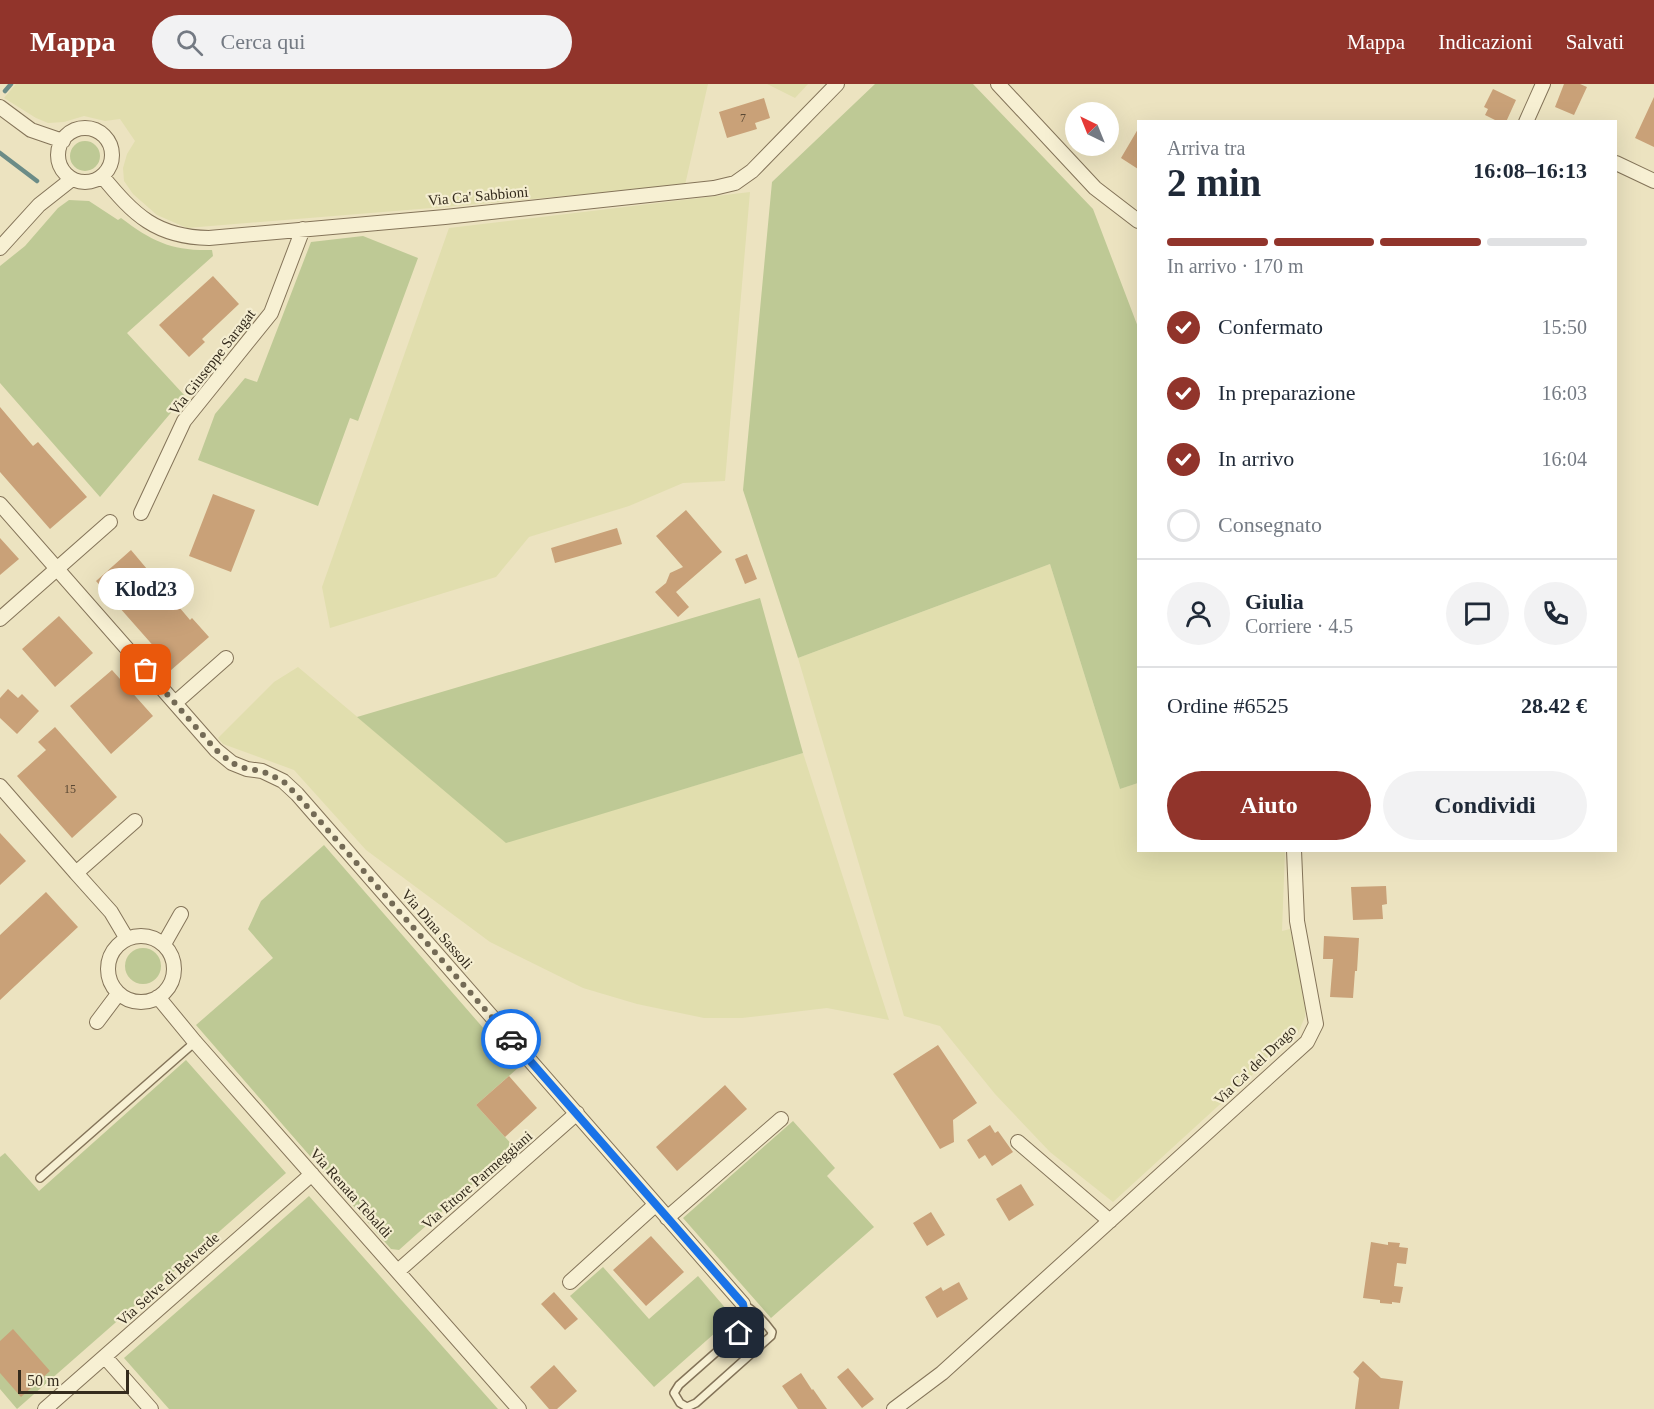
<!DOCTYPE html>
<html lang="it">
<meta charset="utf-8">
<style>
:root{--surface:#fff;--page:#f2f2f3;--text:#1f2937;--muted:#747a83;--line:#e0e1e3;--accent:#91342b}
body{margin:0;font-family:"Times New Roman",serif;background:var(--page);color:var(--text);height:100vh;display:flex;flex-direction:column;font-size:22px;white-space:nowrap}
*{box-sizing:border-box;margin:0}
p{font-size:20px;color:var(--muted)}
.icon{flex:none;width:33px;height:33px;fill:none;stroke:currentColor;stroke-width:2;stroke-linecap:round;stroke-linejoin:round}
.map{position:relative;flex:1;overflow:hidden}
.details{position:absolute;left:1137px;top:36px;width:480px;height:732px;display:flex;flex-direction:column;background:var(--surface);border-radius:0px;box-shadow:0 6px 24px #0002}
.details>*{flex:none}
.needle{width:39px;rotate:317deg}
.controls{position:absolute;left:1065px;top:18px;display:grid;gap:12px}
.controls a{display:grid;place-items:center;width:54px;height:54px;border-radius:50%;background:var(--surface);box-shadow:0 6px 24px #0002;font-size:30px}
.scale{position:absolute;left:18px;bottom:15px;width:111px;box-sizing:border-box;padding-left:6px;border:3px solid #342b1d;border-top:0;font-size:16px;line-height:21px;white-space:nowrap;color:#342b1d;-webkit-text-stroke:4px #f4edd0;paint-order:stroke}
.pin{position:absolute;display:grid;place-items:center;width:51px;height:51px;color:#fff;margin:-26px;border-radius:12px;box-shadow:0 3px 9px #0006}
.courier{position:absolute;display:grid;place-items:center;width:60px;height:60px;margin:-30px;border:4px solid #1a73e8;border-radius:50%;background:#fff;color:#222;box-shadow:0 2px 8px #0007}
.bubble{position:absolute;height:42px;border-radius:21px;background:var(--surface);box-shadow:0 6px 24px #0002;font-size:20px;font-weight:600;line-height:42px;text-align:center}
.head em{font-style:normal;font-weight:600}
.head div{display:flex;flex-direction:column-reverse}
.head{display:flex;align-items:center;justify-content:space-between;height:102px;padding:0 30px}
h1{font-size:39px;font-weight:600;line-height:45px}
.bar{display:grid;grid-template-columns:repeat(4,1fr);gap:9px 6px;align-content:center;height:72px;padding:0 30px}
.bar i{height:8px;border-radius:4px;background:var(--line)}
.bar .active{background:var(--accent)}
.bar p{grid-column:span 4}
.line{display:flex;align-items:center;gap:15px;padding:0 30px;border-top:2px solid var(--line)}
.line div{flex:1}
.round{display:grid;place-items:center;flex:none;width:63px;height:63px;border-radius:32px;background:var(--page)}
ol{padding:0 30px;list-style:none}
li{display:flex;align-items:center;gap:18px;height:66px}
li p{margin-inline-start:auto}
li .icon{padding:6px;border-radius:50%;background:var(--accent);color:#fff;stroke-width:4}
li:last-child{color:var(--muted)}
li i{width:33px;height:33px;border:3px solid var(--line);border-radius:50%}
.action{display:flex;gap:12px;margin-top:auto;padding:12px 30px}
.action a{flex:1;height:69px;border-radius:36px;background:var(--accent);color:#fff;font-size:24px;font-weight:600;line-height:69px;text-align:center}
.action a+a{background:var(--page);color:var(--text)}
header{display:flex;align-items:center;gap:36px;box-sizing:border-box;height:84px;padding:0 30px;background:var(--accent);color:#fff}
header strong{font-size:28px}
nav{display:flex;gap:33px;margin-inline-start:auto;font-size:21px}
.search{width:420px;height:54px;background:var(--page);display:flex;align-items:center;gap:15px;box-sizing:border-box;padding:0 21px;border-radius:33px;color:var(--muted);font-size:22px}
.map>svg:first-child{display:block}
.farmland{fill:#e1deae}
.green{fill:#bec995}
.lines{fill:none;stroke-linecap:round;stroke-linejoin:round}
.stream{stroke:#6b8c87;stroke-width:4.5}
.building{fill:#c9a178}
.lane-casing{stroke:#847459;stroke-width:10}
.street-casing{stroke:#847459;stroke-width:16}
.lane{stroke:#f7f0d3;stroke-width:7}
.street{stroke:#f7f0d3;stroke-width:14}
.done{stroke:#746b56;stroke-width:6;stroke-dasharray:0 10.8}
.route{stroke:#1a73e8;stroke-width:8}
.labels{text-anchor:middle;dominant-baseline:central;stroke-width:4.5;stroke-linejoin:round;paint-order:stroke}
.number-label{font-size:12px;fill:#594834}
.street-label{font-size:15px;fill:#342b1d;stroke:#f4edd0}
</style>
<header>
<strong>Mappa</strong>
<div class="search"><svg class="icon" aria-label="search" viewBox="0 0 24 24"><circle cx="10" cy="10" r="6"/><path d="M15 15l6 6"/></svg>Cerca qui</div>
<nav><a>Mappa</a><a>Indicazioni</a><a>Salvati</a></nav>
</header>
<div class="map">
<svg width="1654" height="1325" viewBox="0 0 1654 1325">
<rect width="100%" height="100%" fill="#ece3c0"/>
<path class="farmland" d="M 16,0 L 708,0 L 685,101 L 444,123 L 187,144 L 157,131 L 133,110 L 124,97 L 123,84 L 127,70 L 135,57 L 120,35 L 105,37 L 84,32 L 64,38 L 48,39 L 36,34 L 4,14 Z
M 767,0 L 808,0 L 795,14 Z
M 750,108 L 725,397 L 683,399 L 629,422 L 529,453 L 496,493 L 330,544 L 322,503 L 449,144 Z
M 1050,480 L 1120,705 L 1138,699 L 1138,766 L 1285,767 L 1282,847 L 1290,845 L 1306,914 L 1305,933 L 1298,949 L 1113,1118 L 1050,1068 L 995,1010 L 940,942 L 904,932 L 798,574 Z
M 298,583 L 506,758 L 803,669 L 889,936 L 827,924 L 742,934 L 704,934 L 637,920 L 583,904 L 490,858 L 366,766 L 294,686 L 223,660 L 218,654 L 274,598 Z"/>
<path class="green" d="M 875,0 L 973,0 L 1093,125 L 1138,243 L 1138,699 L 1120,705 L 1050,480 L 798,574 L 743,406 L 772,98 Z
M70 72a15 15 0 1 1 30 0a15 15 0 1 1-30 0Z
M 69,116 L 89,117 L 118,136 L 121,134 C 153,158 172,167 212,166 L 213,172 L 127,249 L 185,312 L 100,413 L 0,299 L 0,182 L 25,162 L 58,124 Z
M 363,152 L 418,174 L 358,337 L 350,334 L 318,422 L 198,376 L 215,330 L 245,294 L 257,298 L 311,158 Z
M 760,514 L 803,669 L 506,759 L 357,633 Z
M 324,761 L 518,984 L 476,1021 L 514,1063 L 399,1166 L 391,1165 L 196,941 L 273,874 L 248,845 L 261,817 Z
M125 882a18 18 0 1 1 36 0a18 18 0 1 1-36 0Z
M 186,976 L 286,1089 L 17,1325 L 0,1305 L 0,1073 L 5,1069 L 39,1107 Z
M 793,1037 L 835,1084 L 827,1092 L 874,1143 L 771,1234 L 683,1134 Z
M 309,1112 L 498,1325 L 169,1325 L 124,1274 Z
M 603,1183 L 649,1235 L 698,1192 L 733,1233 L 654,1303 L 570,1212 Z"/>
<g class="lines">
<path class="stream" d="M 5,7 L 11,0
M 0,69 L 37,97"/>
</g>
<path class="building" d="M 1564,0 L 1580,0 L 1587,3 L 1574,31 L 1555,23 Z
M 1493,5 L 1516,16 L 1506,38 L 1499,38 L 1485,31 L 1488,25 L 1484,23 Z
M 1654,13 L 1654,63 L 1635,54 Z
M 764,14 L 770,34 L 755,39 L 757,45 L 727,54 L 719,28 Z
M 1138,45 L 1138,85 L 1121,74 Z
M 213,192 L 239,220 L 202,255 L 205,258 L 189,273 L 159,241 Z
M 0,323 L 33,362 L 38,358 L 87,413 L 50,445 L 0,388 Z
M 213,410 L 255,426 L 231,488 L 189,472 Z
M 686,426 L 722,468 L 676,508 L 689,523 L 678,533 L 655,508 L 666,499 L 670,489 L 683,483 L 656,452 Z
M 617,444 L 622,460 L 555,479 L 551,464 Z
M 0,454 L 19,475 L 0,491 Z
M 131,466 L 190,536 L 192,534 L 209,553 L 170,587 L 155,568 L 157,566 L 96,497 Z
M 747,470 L 757,495 L 745,500 L 735,475 Z
M 59,532 L 93,569 L 55,603 L 22,565 Z
M 112,586 L 153,632 L 111,670 L 70,622 Z
M 8,605 L 18,614 L 22,610 L 39,627 L 17,650 L 0,634 L 0,614 Z
M 55,643 L 117,713 L 72,754 L 17,692 L 46,666 L 38,658 Z
M 0,749 L 26,777 L 0,801 Z
M 1386,802 L 1387,820 L 1382,821 L 1383,835 L 1353,836 L 1351,803 Z
M 46,808 L 78,843 L 0,916 L 0,851 Z
M 1324,852 L 1359,854 L 1357,887 L 1355,887 L 1353,914 L 1330,913 L 1333,875 L 1323,875 Z
M 938,961 L 977,1019 L 953,1036 L 954,1058 L 940,1065 L 893,990 Z
M 509,992 L 537,1024 L 505,1053 L 476,1021 Z
M 725,1001 L 747,1025 L 677,1087 L 656,1063 Z
M 990,1041 L 995,1049 L 998,1047 L 1013,1068 L 992,1082 L 985,1071 L 979,1075 L 967,1056 Z
M 1021,1100 L 1034,1121 L 1009,1137 L 996,1115 Z
M 931,1128 L 945,1151 L 927,1162 L 913,1139 Z
M 651,1152 L 684,1188 L 646,1222 L 613,1186 Z
M 1371,1158 L 1388,1161 L 1388,1158 L 1400,1159 L 1399,1163 L 1408,1164 L 1406,1180 L 1397,1179 L 1394,1202 L 1403,1203 L 1400,1219 L 1392,1218 L 1392,1220 L 1380,1219 L 1380,1216 L 1363,1214 Z
M 959,1198 L 968,1215 L 937,1234 L 925,1213 L 941,1203 L 943,1207 Z
M 554,1208 L 578,1235 L 565,1246 L 541,1220 Z
M 13,1245 L 50,1287 L 21,1313 L 0,1289 L 0,1257 Z
M 1363,1277 L 1381,1294 L 1403,1297 L 1399,1325 L 1355,1325 L 1359,1294 L 1353,1288 Z
M 554,1281 L 577,1307 L 557,1325 L 549,1325 L 530,1303 Z
M 848,1284 L 874,1315 L 862,1324 L 837,1293 Z
M 801,1289 L 812,1306 L 813,1305 L 827,1325 L 798,1325 L 782,1302 Z"/>
<g class="lines">
<defs>
<path id="lane" d="M 40,1094 L 195,958
M 743,1220 C 755,1227 764,1237 772,1248 L 771,1252 L 696,1319 L 687,1323 L 680,1319 L 674,1309 L 679,1301 L 747,1241 Z"/>
<path id="street" d="M 998,0 L 1095,104 L 1138,137
M 0,23 L 31,46 L 63,57
M 1526,38 L 1543,0
M58 71a27 27 0 1 1 54 0a27 27 0 1 1-54 0Z
M 1616,79 L 1654,97
M 102,92 C 134,131 156,153 209,154 L 445,133 L 714,104 L 735,99 L 752,87 L 837,0
M 0,164 L 39,121 L 72,95
M 0,420 L 216,666 L 232,679 L 247,685 L 262,687 L 283,697 L 297,710 L 743,1220
M 141,429 L 184,337 L 271,229 L 303,145
M 0,535 L 110,438
M 175,619 L 226,574
M 0,702 L 76,789 L 135,737
M 76,789 L 111,828 L 127,855
M108 885a33 33 0 1 1 66 0a33 33 0 1 1-66 0Z
M 164,860 L 181,830
M 158,913 L 195,958 L 519,1325
M 97,938 L 118,910
M 1018,1058 L 1110,1137
M 667,1134 L 781,1035
M 398,1187 L 577,1029
M 570,1198 L 655,1121
M 105,1273 L 151,1325
M 45,1325 L 312,1090
M 894,1325 L 942,1289 L 1307,958 L 1316,940 L 1297,837 L 1294,766"/>
</defs>
<use href="#lane" class="lane-casing"/>
<use href="#street" class="street-casing"/>
<use href="#lane" class="lane"/>
<use href="#street" class="street"/>
</g>
<g class="lines">
<path class="done" d="M 146,586 L 216,666 L 232,679 L 247,685 L 262,687 L 283,697 L 297,711 L 511,955"/>
<path class="route" d="M 511,955 L 743,1220 L 747,1241 L 739,1249"/>
</g>
<g class="labels">
<g class="number-label">
<text x="743" y="34">7</text>
<text x="70" y="705">15</text>
</g>
<g class="street-label">
<text transform="translate(478 112) rotate(-5)">Via Ca' Sabbioni</text>
<text transform="translate(212 278) rotate(-52)">Via Giuseppe Saragat</text>
<text transform="translate(437 845) rotate(49)">Via Dina Sassoli</text>
<text transform="translate(1255 981) rotate(-44)">Via Ca' del Drago</text>
<text transform="translate(477 1096) rotate(-41)">Via Ettore Parmeggiani</text>
<text transform="translate(351 1109) rotate(48)">Via Renata Tebaldi</text>
<text transform="translate(168 1195) rotate(-42)">Via Selve di Belverde</text>
</g>
</g>
</svg>
<div class="controls">
<a><svg class="needle" viewBox="-14 -14 28 28"><path d="M0-13l5 13h-10z" fill="#e53935"/><path d="M0 13l5-13h-10z" fill="#747a83"/></svg></a>
</div>
<div class="scale">50 m</div>
<div class="pin" style="left:146px;top:586px;background:#ea580c"><svg class="icon" aria-label="bag" viewBox="0 0 24 24"><path d="M5 8h14l-1 12H6zM9 8a3 3 0 0 1 6 0"/></svg></div>
<div class="pin" style="left:739px;top:1249px;background:#1f2937"><svg class="icon" aria-label="home" viewBox="0 0 24 24"><path d="M3 11l9-7 9 7M6 9v11h12V9"/></svg></div>
<div class="courier" style="left:511px;top:955px"><svg class="icon" aria-label="car" viewBox="0 0 24 24"><path d="M5 17H2v-5l4-1 3-4h7l3 4 3 1v5h-3M9 17h6M6 11h13"/><circle cx="7" cy="17" r="2"/><circle cx="17" cy="17" r="2"/></svg></div>
<div class="bubble" style="left:98px;top:484px;width:96px">Klod23</div>
<section class="details">
<div class="head"><div><h1>2 min</h1><p>Arriva tra</p></div><em>16:08–16:13</em></div>
<div class="bar"><i class="active"></i><i class="active"></i><i class="active"></i><i></i><p>In arrivo · 170 m</p></div>
<ol>
<li><svg class="icon" aria-label="check" viewBox="0 0 24 24"><path d="M5 12l5 5 9-10"/></svg>Confermato<p>15:50</p></li>
<li><svg class="icon" aria-label="check" viewBox="0 0 24 24"><path d="M5 12l5 5 9-10"/></svg>In preparazione<p>16:03</p></li>
<li><svg class="icon" aria-label="check" viewBox="0 0 24 24"><path d="M5 12l5 5 9-10"/></svg>In arrivo<p>16:04</p></li>
<li><i></i>Consegnato</li>
</ol>
<div class="line" style="height:108px"><a class="round"><svg class="icon" aria-label="person" viewBox="0 0 24 24"><circle cx="12" cy="8" r="4"/><path d="M4 21q1-7 8-7t8 7"/></svg></a><div><b>Giulia</b><p>Corriere · 4.5</p></div><a class="round"><svg class="icon" aria-label="chat" viewBox="0 0 24 24"><path d="M4 5h16v11H9l-5 4z"/></svg></a><a class="round"><svg class="icon" aria-label="phone" viewBox="0 0 24 24"><path d="M5 4h4l2 5-3 2q2 4 5 5l2-3 5 2v4C11 20 4 13 5 4z"/></svg></a></div>
<div class="line" style="height:78px"><div>Ordine #6525</div><b>28.42 €</b></div>
<div class="action"><a>Aiuto</a><a>Condividi</a></div>
</section>
</div>
